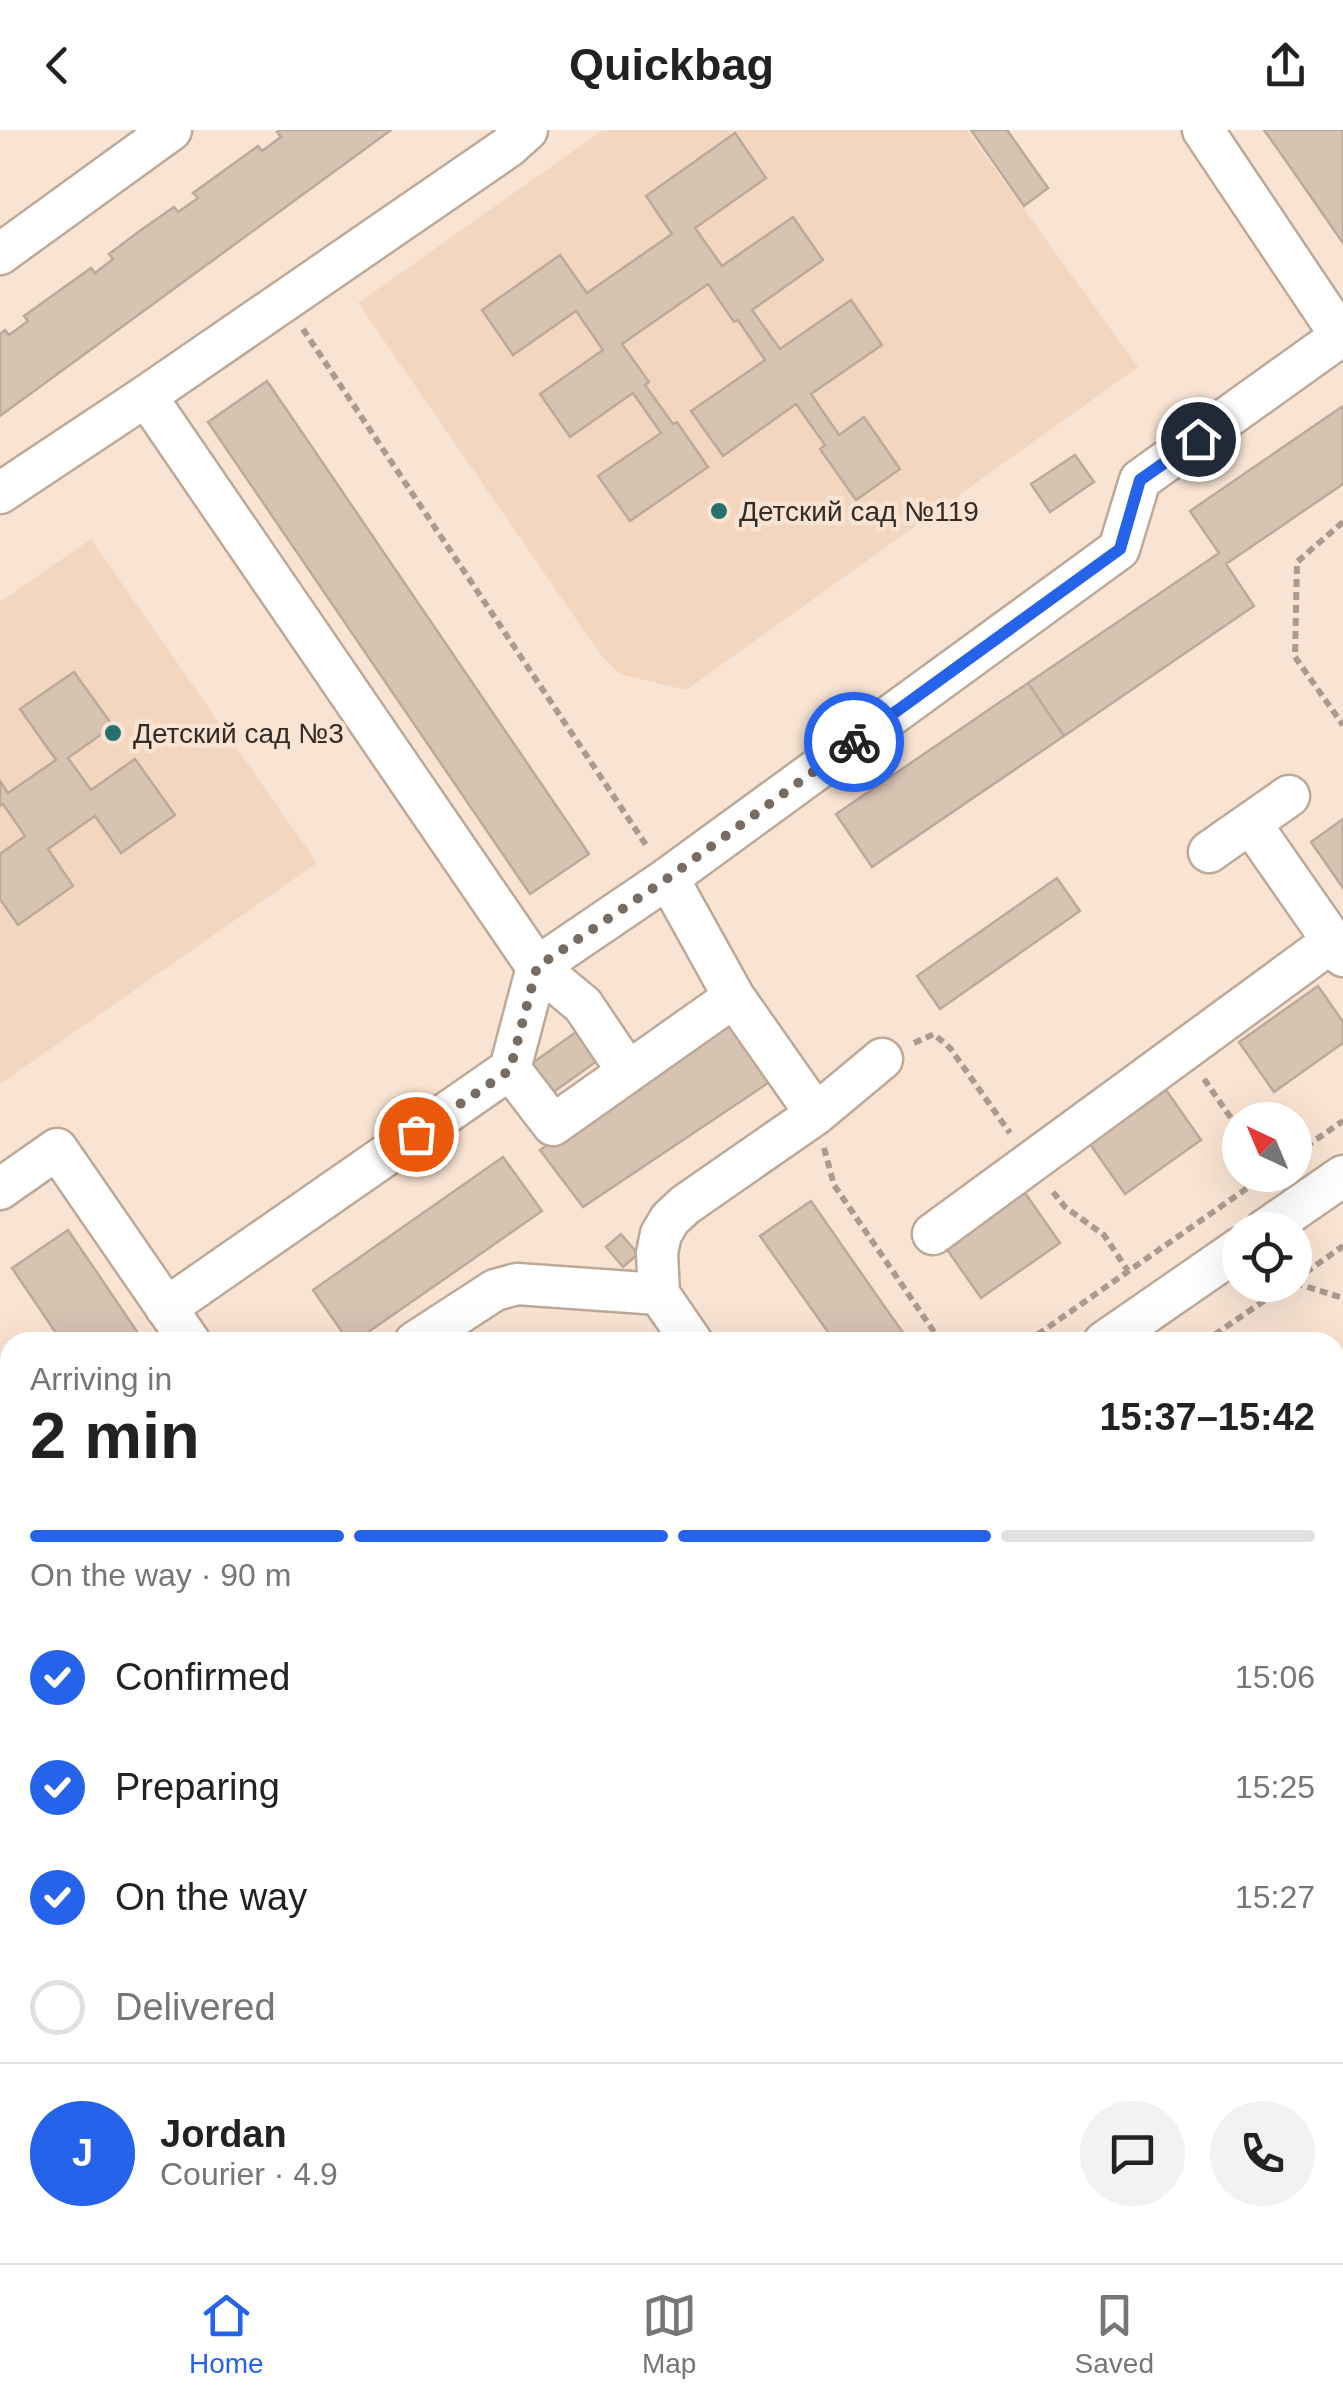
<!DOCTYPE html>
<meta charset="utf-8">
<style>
:root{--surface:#fff;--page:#f2f2f2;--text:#222;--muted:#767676;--line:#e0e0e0;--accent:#2563eb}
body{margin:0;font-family:Arial,sans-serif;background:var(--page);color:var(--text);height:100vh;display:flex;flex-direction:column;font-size:38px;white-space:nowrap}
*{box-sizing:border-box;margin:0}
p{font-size:32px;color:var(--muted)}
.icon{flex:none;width:55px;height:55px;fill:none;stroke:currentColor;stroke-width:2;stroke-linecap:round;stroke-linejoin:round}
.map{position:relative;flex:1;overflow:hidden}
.drawer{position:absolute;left:0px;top:1202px;width:1345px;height:932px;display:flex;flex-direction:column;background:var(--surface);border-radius:30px 30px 0 0;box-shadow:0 10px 40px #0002}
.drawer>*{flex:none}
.needle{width:65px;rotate:316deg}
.tools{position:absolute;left:1222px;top:972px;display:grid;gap:20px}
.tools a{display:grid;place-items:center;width:90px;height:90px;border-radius:50%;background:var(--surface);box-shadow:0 10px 40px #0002;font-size:50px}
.pin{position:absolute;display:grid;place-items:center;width:85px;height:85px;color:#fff;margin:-42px;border:5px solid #fff;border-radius:50%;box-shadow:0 2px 10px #0007}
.courier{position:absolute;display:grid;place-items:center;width:100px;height:100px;margin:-50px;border:8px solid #2563eb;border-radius:50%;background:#fff;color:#222;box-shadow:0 2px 12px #0007}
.summary em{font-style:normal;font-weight:800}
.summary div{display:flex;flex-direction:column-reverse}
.summary{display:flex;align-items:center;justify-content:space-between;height:170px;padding:0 30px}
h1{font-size:65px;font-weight:800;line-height:75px}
.bar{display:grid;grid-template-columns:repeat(4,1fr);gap:15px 10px;align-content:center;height:120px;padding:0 30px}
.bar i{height:12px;border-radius:8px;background:var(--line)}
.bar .active{background:var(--accent)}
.bar p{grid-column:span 4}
.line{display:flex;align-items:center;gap:25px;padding:0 30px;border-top:2px solid var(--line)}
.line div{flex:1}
.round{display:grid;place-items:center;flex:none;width:105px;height:105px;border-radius:52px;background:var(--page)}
ol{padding:0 30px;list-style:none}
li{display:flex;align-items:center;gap:30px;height:110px}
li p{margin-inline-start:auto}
li .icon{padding:10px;border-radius:50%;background:var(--accent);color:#fff;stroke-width:4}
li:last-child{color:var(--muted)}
li i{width:55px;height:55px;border:5px solid var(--line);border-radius:50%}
header{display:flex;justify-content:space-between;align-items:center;height:130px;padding:0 30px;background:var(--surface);font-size:45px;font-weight:800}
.menu{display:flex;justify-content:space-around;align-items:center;height:140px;border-top:2px solid var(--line);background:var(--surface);font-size:28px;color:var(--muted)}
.menu a{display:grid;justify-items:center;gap:5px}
.menu .active{color:var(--accent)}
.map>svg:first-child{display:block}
.built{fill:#f2d6c0}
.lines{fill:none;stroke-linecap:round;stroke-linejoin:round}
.canal{stroke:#ea9e59;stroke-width:35}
.building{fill:#d7c3b2;stroke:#bda999;stroke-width:2.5}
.minor-casing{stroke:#bda998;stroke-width:45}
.path{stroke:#ab9b8e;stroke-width:6;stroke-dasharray:8 5;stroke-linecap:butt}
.minor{stroke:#fff;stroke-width:40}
.tram{stroke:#675c53;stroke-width:2.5}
.done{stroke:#786c62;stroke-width:10;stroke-dasharray:0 18}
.route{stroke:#2563eb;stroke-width:12}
.poi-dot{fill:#26716e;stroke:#f9e4d3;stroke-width:4}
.labels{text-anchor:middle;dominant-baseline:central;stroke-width:9;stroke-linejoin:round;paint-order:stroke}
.poi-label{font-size:28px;fill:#332b25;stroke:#f9e4d3;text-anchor:start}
</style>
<header><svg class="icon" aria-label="back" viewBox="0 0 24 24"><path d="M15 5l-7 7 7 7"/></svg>Quickbag<svg class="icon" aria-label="share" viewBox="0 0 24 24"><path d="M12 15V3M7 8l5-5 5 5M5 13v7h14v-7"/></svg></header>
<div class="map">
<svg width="1343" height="2133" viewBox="0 0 1343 2133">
<rect width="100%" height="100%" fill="#f9e4d3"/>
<path class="built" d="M 603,0 L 967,0 L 1138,237 L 686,560 L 620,544 L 600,524 L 358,173 Z
M 91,409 L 317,733 L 0,954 L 0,472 Z"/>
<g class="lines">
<path class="canal" d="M 0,2083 L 10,2097
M 31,2125 L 37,2133"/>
</g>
<path class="building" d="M 280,0 L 391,0 L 0,286 L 0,204 L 5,200 L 9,205 L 28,191 L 24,186 L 91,138 L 95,143 L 113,129 L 109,124 L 141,100 L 174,77 L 178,82 L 198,68 L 193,63 L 258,16 L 262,21 L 281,7 L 277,2 Z
M 971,0 L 1007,0 L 1048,58 L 1024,76 Z
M 1264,0 L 1343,0 L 1343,113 L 1284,28 Z
M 735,3 L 766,48 L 695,98 L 722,136 L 793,87 L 823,130 L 752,180 L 780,219 L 851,170 L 882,215 L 811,264 L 839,305 L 864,287 L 900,339 L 856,370 L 820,319 L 825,315 L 796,274 L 723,326 L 691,281 L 765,230 L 738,190 L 734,192 L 708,154 L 622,214 L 649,252 L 645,255 L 673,294 L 677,292 L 708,337 L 630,391 L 598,346 L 661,303 L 633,263 L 570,307 L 540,264 L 603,220 L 576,181 L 513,225 L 482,180 L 560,125 L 587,163 L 672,104 L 646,66 Z
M 267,251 L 589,724 L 530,764 L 208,292 Z
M 1343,276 L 1343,354 L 1226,434 L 1254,476 L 1064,606 L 1028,553 L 1219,423 L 1190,381 Z
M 1075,325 L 1094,352 L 1050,382 L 1031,354 Z
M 74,542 L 113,596 L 68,628 L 91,660 L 135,629 L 175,685 L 121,723 L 95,686 L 48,719 L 73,756 L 18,795 L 0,769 L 0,724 L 25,706 L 3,674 L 0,676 L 0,651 L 8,663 L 56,630 L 20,579 Z
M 1028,553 L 1064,606 L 872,737 L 836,684 Z
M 1343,689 L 1343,758 L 1311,712 Z
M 1057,748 L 1080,781 L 940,879 L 917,846 Z
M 1318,856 L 1343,892 L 1343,913 L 1274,962 L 1239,912 Z
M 734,887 L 777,947 L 583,1077 L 540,1020 Z
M 576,902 L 597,931 L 552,963 L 531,934 Z
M 1166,960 L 1201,1010 L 1125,1064 L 1090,1014 Z
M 503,1027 L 542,1081 L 354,1212 L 349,1212 L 313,1160 Z
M 1025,1063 L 1060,1113 L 981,1168 L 946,1118 Z
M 811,1071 L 889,1183 L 910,1212 L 835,1212 L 760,1106 Z
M 68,1100 L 100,1147 L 144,1212 L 62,1212 L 12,1138 Z
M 621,1104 L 638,1124 L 623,1137 L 606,1117 Z
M 1335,1427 L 1343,1438 L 1343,1468 L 1335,1473 Z
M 0,1538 L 10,1554 L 10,1604 L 0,1589 Z
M 428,2125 L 508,2125 L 514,2133 L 434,2133 Z
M 1052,2125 L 1169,2125 L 1158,2133 L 1041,2133 Z"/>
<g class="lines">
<defs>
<path id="minor" d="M 0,124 L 171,0
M 146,266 L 537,837 L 668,748 L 1119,419 L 1140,350 L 1341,206 L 1203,0
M 0,363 L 146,266 L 508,17 L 527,0
M 1251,694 L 1343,826
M 1209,722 L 1289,666
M 668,748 L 734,867 L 816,984
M 510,939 L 553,995 L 734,867
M 0,1059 L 57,1019 L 190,1212
M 1265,1100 L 1343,1046
M 933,1104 L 1333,811
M 166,1178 L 510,939 L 537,837 L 583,875 L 628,942
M 415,1212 L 495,1160 L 517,1154 L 659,1164
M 692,1212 L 659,1164 L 657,1123 L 661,1104 L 670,1089 L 685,1075 L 816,984 L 882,929
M 1104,1212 L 1240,1118
M 1335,1352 L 1343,1351
M 0,1656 L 10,1672
M 1335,1771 L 1343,1766
M 0,1773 L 10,1768
M 322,2125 L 328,2133
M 535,2125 L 540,2133
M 694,2125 L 699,2133
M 1302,2125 L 1306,2133
M 615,2133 L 627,2125
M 969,2133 L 980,2125"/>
</defs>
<use href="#minor" class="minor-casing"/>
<path class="path" d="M 303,199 L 648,718
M 1343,392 L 1297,432 L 1295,527 L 1343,595
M 914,913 L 934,904 L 950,918 L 1010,1003
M 1204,949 L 1240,1001
M 824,1018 L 834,1055 L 941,1212
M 1295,1024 L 1343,991
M 1053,1062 L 1065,1077 L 1104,1105 L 1128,1141
M 1295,1150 L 1343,1116
M 1295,1153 L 1343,1168
M 1027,1212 L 1266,1045
M 1204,1212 L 1287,1155
M 1335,1257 L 1343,1252
M 1335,1851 L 1343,1863
M 0,1864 L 10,1876
M 1335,1969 L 1343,1964
M 1335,2051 L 1343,2054"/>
<use href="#minor" class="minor"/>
<path class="tram" d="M 0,1778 L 10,1792
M 0,1805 L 10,1819
M 227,2125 L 233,2133
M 246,2125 L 252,2133"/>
</g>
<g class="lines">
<path class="done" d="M 416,1004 L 510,940 L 537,837 L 668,748 L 854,612"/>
<path class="route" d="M 854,612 L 1120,419 L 1140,350 L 1198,309"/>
</g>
<g class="poi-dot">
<circle cx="719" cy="381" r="10"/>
<circle cx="113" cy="603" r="10"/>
</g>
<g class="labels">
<g class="poi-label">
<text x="739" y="381">Детский сад №119</text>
<text x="133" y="603">Детский сад №3</text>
</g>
</g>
</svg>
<div class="tools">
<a><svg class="needle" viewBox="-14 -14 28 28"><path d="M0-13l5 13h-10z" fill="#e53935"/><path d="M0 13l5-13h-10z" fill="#767676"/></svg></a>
<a><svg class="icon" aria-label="locate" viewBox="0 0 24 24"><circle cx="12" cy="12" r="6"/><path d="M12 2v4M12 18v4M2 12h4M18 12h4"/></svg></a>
</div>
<div class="pin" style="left:416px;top:1004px;background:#ea580c"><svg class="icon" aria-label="bag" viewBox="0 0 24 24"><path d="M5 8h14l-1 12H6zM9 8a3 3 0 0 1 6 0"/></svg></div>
<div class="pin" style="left:1198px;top:309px;background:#1f2937"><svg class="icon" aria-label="home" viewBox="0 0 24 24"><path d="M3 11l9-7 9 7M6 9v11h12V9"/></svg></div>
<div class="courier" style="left:854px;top:612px"><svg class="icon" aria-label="bike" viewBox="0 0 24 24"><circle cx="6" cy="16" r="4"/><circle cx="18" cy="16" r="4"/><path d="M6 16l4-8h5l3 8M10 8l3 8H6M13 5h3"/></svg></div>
<section class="drawer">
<div class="summary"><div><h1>2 min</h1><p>Arriving in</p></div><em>15:37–15:42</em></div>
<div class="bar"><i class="active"></i><i class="active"></i><i class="active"></i><i></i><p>On the way · 90 m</p></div>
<ol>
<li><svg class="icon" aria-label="check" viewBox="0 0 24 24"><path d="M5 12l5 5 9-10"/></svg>Confirmed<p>15:06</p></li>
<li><svg class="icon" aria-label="check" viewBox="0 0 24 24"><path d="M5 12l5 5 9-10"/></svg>Preparing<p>15:25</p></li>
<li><svg class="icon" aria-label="check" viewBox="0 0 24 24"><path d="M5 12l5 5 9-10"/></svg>On the way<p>15:27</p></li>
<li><i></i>Delivered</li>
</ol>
<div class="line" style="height:180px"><b class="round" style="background:var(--accent);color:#fff">J</b><div><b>Jordan</b><p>Courier · 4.9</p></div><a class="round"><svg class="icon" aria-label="chat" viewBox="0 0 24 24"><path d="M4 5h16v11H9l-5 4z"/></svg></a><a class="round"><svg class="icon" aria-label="phone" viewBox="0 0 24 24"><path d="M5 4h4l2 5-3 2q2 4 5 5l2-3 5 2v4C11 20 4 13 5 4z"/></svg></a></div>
</section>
</div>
<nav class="menu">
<a class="active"><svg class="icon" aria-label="home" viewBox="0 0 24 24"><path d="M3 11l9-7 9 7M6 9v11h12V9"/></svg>Home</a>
<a><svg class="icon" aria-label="map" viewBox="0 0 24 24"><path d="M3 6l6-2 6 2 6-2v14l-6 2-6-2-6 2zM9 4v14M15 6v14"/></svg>Map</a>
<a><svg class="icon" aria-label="saved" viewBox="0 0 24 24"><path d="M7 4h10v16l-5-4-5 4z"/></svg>Saved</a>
</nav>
